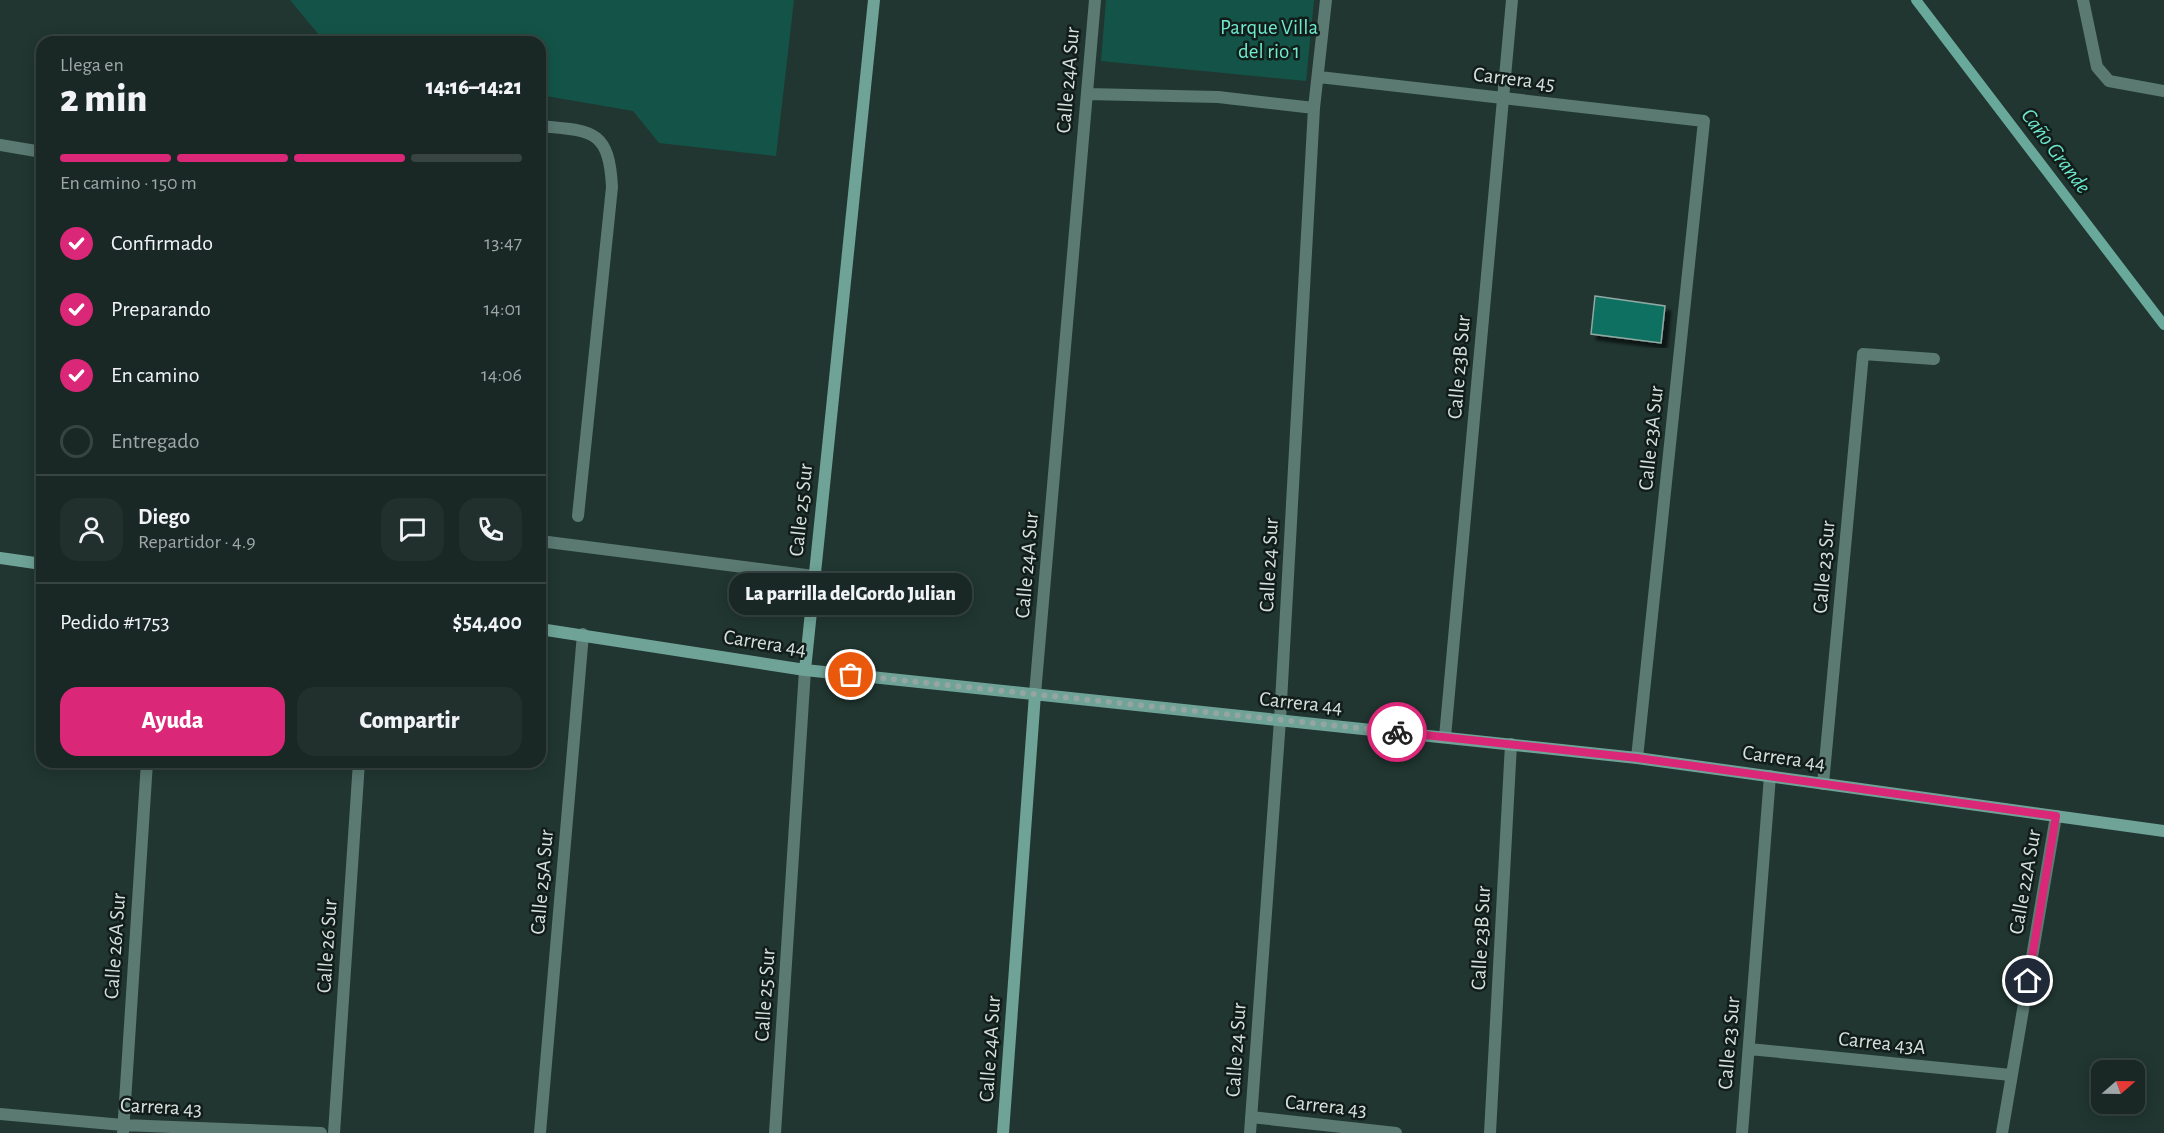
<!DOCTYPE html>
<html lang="es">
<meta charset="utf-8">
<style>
:root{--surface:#192825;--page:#22302d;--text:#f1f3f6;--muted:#9fa6a7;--line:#374442;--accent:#db2777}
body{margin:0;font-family:"Alegreya Sans",sans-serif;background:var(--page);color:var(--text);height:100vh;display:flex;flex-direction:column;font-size:22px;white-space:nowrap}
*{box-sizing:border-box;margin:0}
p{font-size:20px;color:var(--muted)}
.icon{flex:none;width:33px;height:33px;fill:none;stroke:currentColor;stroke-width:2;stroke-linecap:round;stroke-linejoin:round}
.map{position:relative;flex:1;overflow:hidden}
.side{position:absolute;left:36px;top:36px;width:510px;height:732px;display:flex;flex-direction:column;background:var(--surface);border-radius:18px;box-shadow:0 3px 15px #0003,0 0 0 2px var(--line)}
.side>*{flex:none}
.needle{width:39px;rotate:70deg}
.fabs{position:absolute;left:2091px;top:1060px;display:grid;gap:12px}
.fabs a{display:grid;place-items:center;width:54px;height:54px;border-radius:12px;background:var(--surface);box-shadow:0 3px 15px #0003,0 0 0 2px var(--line);font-size:30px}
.pin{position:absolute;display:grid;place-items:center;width:51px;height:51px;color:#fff;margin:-26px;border:3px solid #fff;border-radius:50%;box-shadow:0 2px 6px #0007}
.courier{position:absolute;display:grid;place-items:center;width:60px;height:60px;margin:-30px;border:4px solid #db2777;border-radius:50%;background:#fff;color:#222;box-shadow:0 2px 8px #0007}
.bubble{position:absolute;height:42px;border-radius:18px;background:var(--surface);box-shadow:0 3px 15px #0003,0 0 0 2px var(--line);font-size:20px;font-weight:800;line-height:42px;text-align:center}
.head em{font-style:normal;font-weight:800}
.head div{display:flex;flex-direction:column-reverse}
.head{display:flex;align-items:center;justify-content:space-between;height:102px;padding:0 24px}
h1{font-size:39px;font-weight:800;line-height:45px}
.bar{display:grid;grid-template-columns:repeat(4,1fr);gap:9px 6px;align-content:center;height:72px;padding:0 24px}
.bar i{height:8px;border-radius:4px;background:var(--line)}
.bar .on{background:var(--accent)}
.bar p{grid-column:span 4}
.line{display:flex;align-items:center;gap:15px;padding:0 24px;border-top:2px solid var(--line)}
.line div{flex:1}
.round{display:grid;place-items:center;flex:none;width:63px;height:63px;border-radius:18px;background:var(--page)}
ol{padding:0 24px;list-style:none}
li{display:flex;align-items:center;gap:18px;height:66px}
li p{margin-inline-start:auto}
li .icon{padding:6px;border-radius:50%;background:var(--accent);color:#fff;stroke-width:4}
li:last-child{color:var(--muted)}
li i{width:33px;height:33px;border:3px solid var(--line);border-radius:50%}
.button{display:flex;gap:12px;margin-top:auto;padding:12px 24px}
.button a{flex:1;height:69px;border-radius:18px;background:var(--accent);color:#fff;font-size:24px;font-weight:800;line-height:69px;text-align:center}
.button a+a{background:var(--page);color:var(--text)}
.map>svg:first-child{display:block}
.green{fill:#145448}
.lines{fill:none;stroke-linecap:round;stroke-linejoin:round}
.stream{stroke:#69a99c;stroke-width:10}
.building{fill:#0d7060;stroke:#90a9a3;stroke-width:1.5;filter:url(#shadow)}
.lane{stroke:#5a7a72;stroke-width:12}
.street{stroke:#5a7a72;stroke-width:12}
.secondary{stroke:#6fa397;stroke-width:12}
.done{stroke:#95a5a1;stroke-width:6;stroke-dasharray:0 10.8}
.route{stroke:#db2777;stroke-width:8}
.labels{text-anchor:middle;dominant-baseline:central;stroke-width:5;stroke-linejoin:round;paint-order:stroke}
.park-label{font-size:21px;fill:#6ee9cf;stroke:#121c19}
.street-label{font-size:21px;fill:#d4e1de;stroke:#121c19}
.water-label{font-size:22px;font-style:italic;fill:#6be6cd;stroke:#121c19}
</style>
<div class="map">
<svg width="2164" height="1133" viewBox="0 0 2164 1133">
<defs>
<filter id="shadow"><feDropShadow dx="5.5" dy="5.5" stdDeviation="1.5" flood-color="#0009"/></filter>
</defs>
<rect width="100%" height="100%" fill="#213631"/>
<path class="green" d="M 290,0 L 794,0 L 776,156 L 659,143 L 633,111 L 540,95 L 540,42 L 325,42 Z
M 1106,0 L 1314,0 L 1306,81 L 1101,61 Z"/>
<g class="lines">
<path class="stream" d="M 1916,0 L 2164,325"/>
</g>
<path class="building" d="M 1595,296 L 1665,306 L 1661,343 L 1591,334 Z"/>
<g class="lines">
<path class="lane" d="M 540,126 C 591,131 609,128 612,187 L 578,516
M 0,145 L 42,152
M 540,541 L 814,576"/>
<path class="street" d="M 2083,0 L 2097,67 L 2109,81 L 2164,91
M 1319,77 L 1704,121 L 1637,758
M 1087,94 L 1218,97 L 1314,108
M 1035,694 L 1095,0
M 1445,737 L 1512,0
M 1823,784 L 1863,354 L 1934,359
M 1749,1049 L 2011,1075
M 0,1114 L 123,1125 L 321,1133
M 1251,1117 L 1396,1133
M 123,1133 L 147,762
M 334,1133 L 359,762
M 540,1133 L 583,634
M 775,1133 L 805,670
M 1250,1133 L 1280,720 L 1314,108 L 1326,0
M 1490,1133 L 1511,744
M 1742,1133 L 1770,776
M 2002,1133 L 2056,816"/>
<path class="secondary" d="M 0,558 L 42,564
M 540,629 L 805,670 L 1637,758 L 2164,831
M 805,670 L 874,0
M 1003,1133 L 1035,694"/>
</g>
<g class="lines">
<path class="done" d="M 851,675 L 1397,732"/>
<path class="route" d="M 1397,732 L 1637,758 L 2056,816 L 2028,981"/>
</g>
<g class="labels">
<g class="park-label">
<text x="1269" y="27">Parque Villa<tspan x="1269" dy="24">del rio 1</tspan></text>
</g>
<g class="street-label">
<text transform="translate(1514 79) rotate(7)">Carrera 45</text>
<text transform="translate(1068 80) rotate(-85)">Calle 24A Sur</text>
<text transform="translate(1459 367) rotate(-85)">Calle 23B Sur</text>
<text transform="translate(1651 438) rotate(-84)">Calle 23A Sur</text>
<text transform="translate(801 510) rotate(-84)">Calle 25 Sur</text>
<text transform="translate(1027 565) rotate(-85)">Calle 24A Sur</text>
<text transform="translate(1269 565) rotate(-87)">Calle 24 Sur</text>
<text transform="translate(1824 567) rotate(-85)">Calle 23 Sur</text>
<text transform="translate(765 643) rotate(9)">Carrera 44</text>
<text transform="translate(1301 703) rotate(6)">Carrera 44</text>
<text transform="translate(1784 758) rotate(8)">Carrera 44</text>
<text transform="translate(542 882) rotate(-85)">Calle 25A Sur</text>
<text transform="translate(2025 882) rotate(-80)">Calle 22A Sur</text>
<text transform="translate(1481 938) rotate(-87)">Calle 23B Sur</text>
<text transform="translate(115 946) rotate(-86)">Calle 26A Sur</text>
<text transform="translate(327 946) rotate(-86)">Calle 26 Sur</text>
<text transform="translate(765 995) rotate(-86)">Calle 25 Sur</text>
<text transform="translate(1729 1043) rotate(-85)">Calle 23 Sur</text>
<text transform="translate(1882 1043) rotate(6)">Carrea 43A</text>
<text transform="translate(990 1049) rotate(-86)">Calle 24A Sur</text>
<text transform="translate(1236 1050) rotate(-86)">Calle 24 Sur</text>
<text transform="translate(1326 1106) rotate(6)">Carrera 43</text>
<text transform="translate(161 1107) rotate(3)">Carrera 43</text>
</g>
<g class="water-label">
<text transform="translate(2056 151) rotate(53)">Caño Grande</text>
</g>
</g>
</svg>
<div class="fabs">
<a><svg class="needle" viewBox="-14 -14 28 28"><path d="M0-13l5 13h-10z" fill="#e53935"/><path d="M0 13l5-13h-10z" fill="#9fa6a7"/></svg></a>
</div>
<div class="pin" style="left:851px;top:675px;background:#ea580c"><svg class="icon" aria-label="bag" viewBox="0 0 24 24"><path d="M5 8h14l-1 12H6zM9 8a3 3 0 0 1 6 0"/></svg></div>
<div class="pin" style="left:2028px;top:981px;background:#1f2937"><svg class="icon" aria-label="home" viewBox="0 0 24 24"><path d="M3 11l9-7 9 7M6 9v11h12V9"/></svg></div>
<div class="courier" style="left:1397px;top:732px"><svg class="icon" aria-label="bike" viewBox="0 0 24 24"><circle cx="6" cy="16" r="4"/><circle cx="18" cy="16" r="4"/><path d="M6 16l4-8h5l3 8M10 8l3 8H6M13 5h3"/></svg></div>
<div class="bubble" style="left:729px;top:573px;width:243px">La parrilla delGordo Julian</div>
<section class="side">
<div class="head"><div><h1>2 min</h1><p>Llega en</p></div><em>14:16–14:21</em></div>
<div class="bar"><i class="on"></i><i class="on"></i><i class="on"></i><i></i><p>En camino · 150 m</p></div>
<ol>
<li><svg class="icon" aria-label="check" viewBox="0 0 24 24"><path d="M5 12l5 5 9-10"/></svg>Confirmado<p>13:47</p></li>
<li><svg class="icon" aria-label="check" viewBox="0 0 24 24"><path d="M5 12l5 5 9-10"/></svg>Preparando<p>14:01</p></li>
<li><svg class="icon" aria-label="check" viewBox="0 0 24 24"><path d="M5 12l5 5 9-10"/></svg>En camino<p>14:06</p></li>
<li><i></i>Entregado</li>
</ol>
<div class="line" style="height:108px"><a class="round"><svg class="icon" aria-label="person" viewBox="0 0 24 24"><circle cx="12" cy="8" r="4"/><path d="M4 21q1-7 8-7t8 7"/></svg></a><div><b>Diego</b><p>Repartidor · 4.9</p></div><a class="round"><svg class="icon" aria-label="chat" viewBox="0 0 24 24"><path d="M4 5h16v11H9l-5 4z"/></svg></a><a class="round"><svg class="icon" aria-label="phone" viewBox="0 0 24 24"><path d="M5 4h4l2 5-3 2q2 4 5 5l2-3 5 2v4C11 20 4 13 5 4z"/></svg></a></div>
<div class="line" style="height:78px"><div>Pedido #1753</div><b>$54,400</b></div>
<div class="button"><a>Ayuda</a><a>Compartir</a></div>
</section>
</div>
